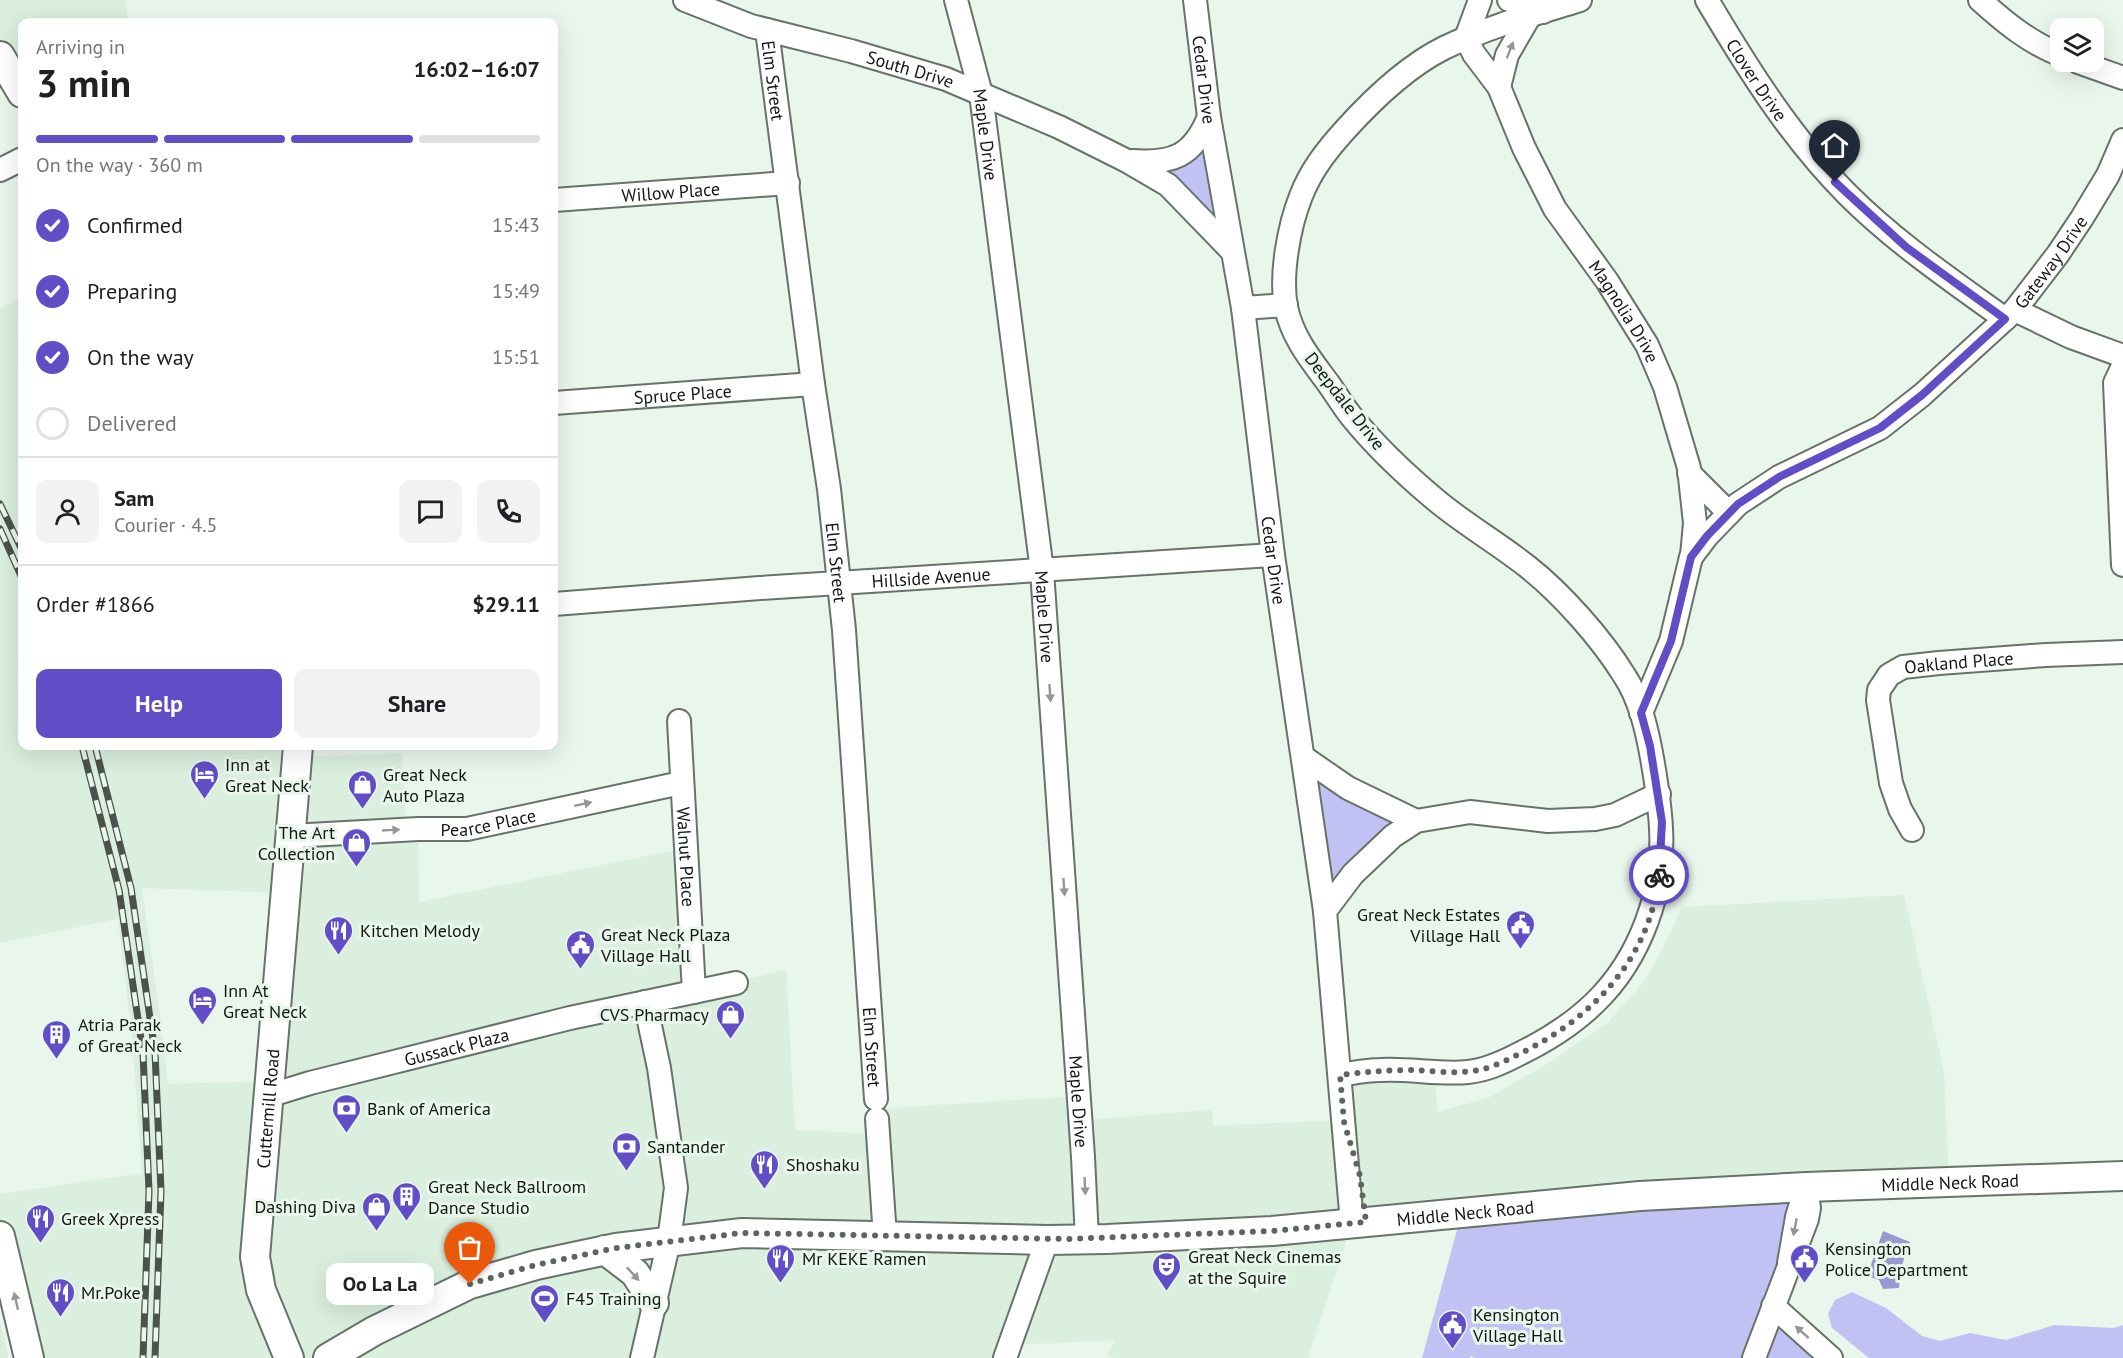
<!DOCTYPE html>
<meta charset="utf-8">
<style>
:root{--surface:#fff;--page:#f2f2f2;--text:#202124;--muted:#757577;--line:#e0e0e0;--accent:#614dc6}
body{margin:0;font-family:"PT Sans",sans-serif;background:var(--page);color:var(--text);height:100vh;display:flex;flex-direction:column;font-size:22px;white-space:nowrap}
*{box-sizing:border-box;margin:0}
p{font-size:20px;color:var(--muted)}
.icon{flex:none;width:33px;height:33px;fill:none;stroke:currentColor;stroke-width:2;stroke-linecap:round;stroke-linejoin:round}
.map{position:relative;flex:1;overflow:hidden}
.drawer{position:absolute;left:18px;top:18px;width:540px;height:732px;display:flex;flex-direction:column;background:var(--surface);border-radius:12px;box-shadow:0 6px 24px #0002}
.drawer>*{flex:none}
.buttons{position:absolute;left:2050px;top:18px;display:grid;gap:12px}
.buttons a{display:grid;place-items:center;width:54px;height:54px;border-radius:12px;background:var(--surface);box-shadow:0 6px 24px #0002;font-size:30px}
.pin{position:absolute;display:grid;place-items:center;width:51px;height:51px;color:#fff;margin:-62px -26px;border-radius:50% 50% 50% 0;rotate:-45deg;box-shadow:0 0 6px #0007}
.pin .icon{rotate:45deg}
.courier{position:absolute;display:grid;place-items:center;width:60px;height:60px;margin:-30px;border:4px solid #614dc6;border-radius:50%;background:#fff;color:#222;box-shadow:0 2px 8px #0007}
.bubble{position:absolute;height:42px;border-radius:12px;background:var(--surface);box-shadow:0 6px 24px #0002;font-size:20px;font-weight:700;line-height:42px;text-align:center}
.overview em{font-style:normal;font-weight:700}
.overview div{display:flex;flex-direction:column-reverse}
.overview{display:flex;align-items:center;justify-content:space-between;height:102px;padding:0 18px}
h1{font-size:39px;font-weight:700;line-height:45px}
.bar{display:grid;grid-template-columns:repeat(4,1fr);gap:9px 6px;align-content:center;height:72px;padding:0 18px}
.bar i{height:8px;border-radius:4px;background:var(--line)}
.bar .on{background:var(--accent)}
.bar p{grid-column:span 4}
.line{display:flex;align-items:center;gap:15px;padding:0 18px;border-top:2px solid var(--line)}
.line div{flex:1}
.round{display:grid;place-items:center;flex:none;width:63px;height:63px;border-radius:12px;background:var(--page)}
ol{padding:0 18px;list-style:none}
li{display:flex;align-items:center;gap:18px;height:66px}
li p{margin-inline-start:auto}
li .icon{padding:6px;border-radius:50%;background:var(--accent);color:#fff;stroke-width:4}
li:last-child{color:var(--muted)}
li i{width:33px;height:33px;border:3px solid var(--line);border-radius:50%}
.action{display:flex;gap:12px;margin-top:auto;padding:12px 18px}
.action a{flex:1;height:69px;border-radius:12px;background:var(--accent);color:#fff;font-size:24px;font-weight:700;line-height:69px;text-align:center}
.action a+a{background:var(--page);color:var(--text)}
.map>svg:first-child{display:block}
.built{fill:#daefde;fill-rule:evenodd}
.green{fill:#c2c1f3}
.water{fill:#9a98d0}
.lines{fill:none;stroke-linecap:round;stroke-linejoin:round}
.minor-casing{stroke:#677369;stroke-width:26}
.major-casing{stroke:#677369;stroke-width:32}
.minor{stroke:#fff;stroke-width:22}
.major{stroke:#fff;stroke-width:28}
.rail-casing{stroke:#4b524c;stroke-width:7}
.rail{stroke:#e9f6eb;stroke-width:4.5;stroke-dasharray:14;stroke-linecap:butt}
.oneway{fill:#949795}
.done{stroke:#5d655f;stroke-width:6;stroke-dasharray:0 10.8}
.route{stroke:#614dc6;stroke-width:8}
.labels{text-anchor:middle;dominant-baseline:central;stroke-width:6;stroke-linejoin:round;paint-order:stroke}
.street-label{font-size:18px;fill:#121713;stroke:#e9f6eb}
.poi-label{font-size:18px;fill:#121713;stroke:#e9f6eb;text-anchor:start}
</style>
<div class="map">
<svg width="2123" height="1358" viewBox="0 0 2123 1358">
<rect width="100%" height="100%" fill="#e9f6eb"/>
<path class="built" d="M 0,0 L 125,0 L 129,22 L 22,22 L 22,93 L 0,56 Z
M 22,298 L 22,746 L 298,746 L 297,757 L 402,753 L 406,829 L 418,829 L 419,902 L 685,848 L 694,991 L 786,970 L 795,1130 L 877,1134 L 876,1109 L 1079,1096 L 1081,1120 L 1212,1110 L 1213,1126 L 1343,1120 L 1340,1075 L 1435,1071 L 1437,1112 L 1488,1098 L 1547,1064 L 1607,1023 L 1634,994 L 1650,972 L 1672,930 L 1681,907 L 1904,895 L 1944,1072 L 1949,1182 L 1352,1223 L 1308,1358 L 1114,1358 L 1107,1355 L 1115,1340 L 1010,1345 L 1005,1358 L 29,1358 L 0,1236 L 0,1194 L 142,1173 L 132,1038 L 118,919 L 0,943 L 0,308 ZM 142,888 L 286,893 L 270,1081 L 168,1084 L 159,1007 Z
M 0,1321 L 9,1358 L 0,1358 Z"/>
<path class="green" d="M 1207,128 L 1227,240 L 1169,181 L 1162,165 Z
M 1316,776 L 1404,821 L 1330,896 Z
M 1806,1187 L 1773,1306 L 1831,1358 L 1476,1358 L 1470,1356 L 1470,1358 L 1422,1358 L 1462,1212 Z
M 1852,1292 L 1886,1308 L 1922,1336 L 1940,1341 L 1970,1333 L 2006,1340 L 2054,1325 L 2113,1328 L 2123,1325 L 2123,1358 L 1869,1358 L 1832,1328 L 1828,1314 L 1835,1300 Z"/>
<path class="water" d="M 1883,1231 L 1910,1242 L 1901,1268 L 1899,1288 L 1883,1289 L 1879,1280 L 1867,1276 Z"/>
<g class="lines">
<defs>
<g id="minor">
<path id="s1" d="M 685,0 L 751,26 L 851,51 L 946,79 L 1059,127 L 1127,161 L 1168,185 L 1232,251"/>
<path id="s2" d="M 956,0 L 981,94 L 1042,571 L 1083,1157 L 1087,1239"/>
<path id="s3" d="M 1195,0 L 1209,117 L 1243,308 L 1273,555 L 1325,911 L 1352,1223"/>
<path id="s4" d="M 1480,0 L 1466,38 L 1474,54 L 1499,87 L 1524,148 L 1555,209 L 1607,281 L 1647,345 L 1665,387 L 1689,468 L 1695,523 L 1692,556"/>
<path d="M 1509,0 L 1543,12"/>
<path id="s5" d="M 1707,0 C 1748,69 1791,138 1848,195 C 1895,242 1951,280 2005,319"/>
<path d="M 1980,0 C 2004,22 2030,43 2061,55"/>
<path id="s6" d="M 767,30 L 813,384 L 829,489 L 844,630 L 876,1099"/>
<path d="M 2078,62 L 2123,78"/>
<path d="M 1499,87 L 1507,55 L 1529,17"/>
<path d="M 1132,161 C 1173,164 1193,156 1209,117"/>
<path d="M 0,170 L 22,159"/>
<path id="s7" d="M 554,200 L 788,183"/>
<path d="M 1243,308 L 1286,305"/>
<path d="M 2015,310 L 2071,337 L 2123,356"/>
<path d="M 2123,366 L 2115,383 L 2123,565"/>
<path id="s8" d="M 554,403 L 813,384"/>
<path d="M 1689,473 L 1729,513"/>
<path id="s9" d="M 554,604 L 760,588 L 1273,555"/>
<path id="s10" d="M 1641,713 L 1671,641 L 1691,557 L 1707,536 L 1738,504 L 1779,477 L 1880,428 L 1922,395 L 2015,310 L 2058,254 L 2082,218 L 2108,175 L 2123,140"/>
<path id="s11" d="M 679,721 L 694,992"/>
<path d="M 1303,757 L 1348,788 L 1416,821"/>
<path id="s12" d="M 1912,830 L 1900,809 L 1891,783 L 1878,700 L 1879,690 L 1889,675 L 1903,667 L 1939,663 L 2046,655 L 2123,652"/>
<path id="s13" d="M 291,836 L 418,829 L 467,829 L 681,783"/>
<path d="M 1325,911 L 1353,874 L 1393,836 L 1416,821 L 1470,812 L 1548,821 L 1595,819 L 1615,815 L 1659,794"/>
<path d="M 1340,1075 C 1353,1073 1366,1070 1380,1070 C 1409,1068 1439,1075 1468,1072 C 1487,1070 1504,1062 1521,1053 C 1586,1021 1629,979 1651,909 C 1668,859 1661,809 1652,758 C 1647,730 1640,699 1624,675 C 1601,638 1562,594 1528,567 C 1499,544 1466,525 1437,501 C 1407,476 1376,447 1351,416 C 1343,406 1336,394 1328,383 C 1311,360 1292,337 1286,307 C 1280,275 1289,226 1301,196 C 1311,170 1327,150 1345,130 C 1373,99 1406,67 1444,48 C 1487,27 1535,14 1580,0"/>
<path id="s14" d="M 268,1096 L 310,1083 L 570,1018 L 736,983"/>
<path d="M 877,1119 L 885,1237"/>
<path d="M 1773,1306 L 1831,1358"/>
<path d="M 642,1358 L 669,1241 L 676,1188 L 659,1068 L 645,1002"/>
<path d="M 1005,1358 L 1047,1240"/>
<path d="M 1754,1358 L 1807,1219 L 1809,1208 L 1806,1187 L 1797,1217 L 1789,1263"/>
</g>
<g id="major">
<path d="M 0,56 L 22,93"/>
<path d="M 0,1236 L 29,1358"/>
<path d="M 605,1250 L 635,1273 L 654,1303"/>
<path id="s15" d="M 289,1358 L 261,1290 L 255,1257 L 298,746"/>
<path id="s16" d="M 328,1358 L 374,1331 L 470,1284 L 536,1265 L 616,1248 L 742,1233 L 1047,1240 L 1107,1239 L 1272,1231 L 1640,1196 L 1806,1187 L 2123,1176"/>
</g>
</defs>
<use href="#minor" class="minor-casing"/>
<use href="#major" class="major-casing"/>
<use href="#minor" class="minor"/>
<use href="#major" class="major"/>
<defs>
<path id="rail" d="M 0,504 L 22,550
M 0,529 L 22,578
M 82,746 L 119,890 L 143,1053 L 149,1191 L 143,1358
M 95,746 L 131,888 L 155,1052 L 161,1191 L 155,1358"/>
</defs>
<use href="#rail" class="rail-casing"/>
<use href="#rail" class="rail"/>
</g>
<defs><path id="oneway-solid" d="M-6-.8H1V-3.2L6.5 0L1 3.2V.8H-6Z" transform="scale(1.5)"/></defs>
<g class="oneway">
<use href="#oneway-solid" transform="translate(1510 50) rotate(-69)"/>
<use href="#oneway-solid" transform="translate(1050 693) rotate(86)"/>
<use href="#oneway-solid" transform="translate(583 804) rotate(-12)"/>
<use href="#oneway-solid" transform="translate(391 830) rotate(-3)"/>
<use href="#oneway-solid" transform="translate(1064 887) rotate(86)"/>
<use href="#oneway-solid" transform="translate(1085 1186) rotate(87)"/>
<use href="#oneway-solid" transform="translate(1795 1227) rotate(101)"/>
<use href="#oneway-solid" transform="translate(633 1274) rotate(47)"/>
<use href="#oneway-solid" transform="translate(16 1301) rotate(-103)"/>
<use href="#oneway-solid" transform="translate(1802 1332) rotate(-138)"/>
</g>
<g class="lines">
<path class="done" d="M 470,1284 L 536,1265 L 616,1248 L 742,1233 L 1067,1239 L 1272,1231 L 1366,1222 L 1360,1176 L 1344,1122 L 1340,1075 C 1365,1072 1388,1070 1413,1070 C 1432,1071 1453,1074 1472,1071 C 1491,1069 1507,1060 1523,1052 C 1594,1017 1651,956 1659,875"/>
<path class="route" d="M 1659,875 L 1662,822 L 1650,746 L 1641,713 L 1671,641 L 1691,557 L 1707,536 L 1738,504 L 1779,477 L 1880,428 L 1922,395 L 2005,319 L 1906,247 L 1835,182"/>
</g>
<defs>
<symbol id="hotel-pin" viewBox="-11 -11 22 30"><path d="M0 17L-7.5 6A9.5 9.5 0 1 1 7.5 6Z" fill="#614dc6" stroke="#e9f6eb"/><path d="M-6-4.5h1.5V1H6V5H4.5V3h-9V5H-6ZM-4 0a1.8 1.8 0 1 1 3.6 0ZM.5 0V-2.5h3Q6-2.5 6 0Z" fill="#fff"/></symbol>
<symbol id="shop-pin" viewBox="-11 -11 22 30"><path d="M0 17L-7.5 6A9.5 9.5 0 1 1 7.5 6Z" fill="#614dc6" stroke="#e9f6eb"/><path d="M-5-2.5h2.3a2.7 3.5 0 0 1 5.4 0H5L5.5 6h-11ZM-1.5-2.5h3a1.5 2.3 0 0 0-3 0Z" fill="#fff"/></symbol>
<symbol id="civic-pin" viewBox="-11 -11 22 30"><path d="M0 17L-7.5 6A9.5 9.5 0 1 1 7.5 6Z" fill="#614dc6" stroke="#e9f6eb"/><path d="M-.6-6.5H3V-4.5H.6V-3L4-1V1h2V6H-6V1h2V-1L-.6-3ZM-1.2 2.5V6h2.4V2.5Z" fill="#fff"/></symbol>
<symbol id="restaurant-pin" viewBox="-11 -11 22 30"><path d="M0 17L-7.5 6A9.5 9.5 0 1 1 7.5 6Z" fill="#614dc6" stroke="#e9f6eb"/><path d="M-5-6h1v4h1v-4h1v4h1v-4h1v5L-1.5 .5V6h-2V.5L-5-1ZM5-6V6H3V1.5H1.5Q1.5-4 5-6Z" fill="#fff"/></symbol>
<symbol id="building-pin" viewBox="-11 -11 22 30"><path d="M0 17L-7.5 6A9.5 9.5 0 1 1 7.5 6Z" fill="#614dc6" stroke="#e9f6eb"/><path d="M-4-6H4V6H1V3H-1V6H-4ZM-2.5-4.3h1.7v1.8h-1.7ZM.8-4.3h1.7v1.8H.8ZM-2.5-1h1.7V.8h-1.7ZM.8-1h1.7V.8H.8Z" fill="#fff"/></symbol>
<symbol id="bank-pin" viewBox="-11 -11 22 30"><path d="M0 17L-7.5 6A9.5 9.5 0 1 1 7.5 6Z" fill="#614dc6" stroke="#e9f6eb"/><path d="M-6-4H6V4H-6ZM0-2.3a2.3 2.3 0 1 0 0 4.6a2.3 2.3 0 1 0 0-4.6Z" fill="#fff"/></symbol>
<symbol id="theatre-pin" viewBox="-11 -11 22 30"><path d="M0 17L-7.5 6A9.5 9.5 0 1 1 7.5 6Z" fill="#614dc6" stroke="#e9f6eb"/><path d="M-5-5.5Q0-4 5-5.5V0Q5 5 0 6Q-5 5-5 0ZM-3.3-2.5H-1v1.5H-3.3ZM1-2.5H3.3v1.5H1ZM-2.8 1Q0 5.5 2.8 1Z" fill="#fff"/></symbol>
<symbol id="stadium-pin" viewBox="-11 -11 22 30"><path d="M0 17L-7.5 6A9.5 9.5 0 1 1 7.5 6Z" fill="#614dc6" stroke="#e9f6eb"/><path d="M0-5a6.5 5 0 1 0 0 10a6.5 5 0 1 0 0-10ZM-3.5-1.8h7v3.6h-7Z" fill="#fff"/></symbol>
</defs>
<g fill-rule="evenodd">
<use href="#hotel-pin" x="188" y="758" width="33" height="45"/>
<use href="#shop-pin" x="346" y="768" width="33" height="45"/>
<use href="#shop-pin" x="340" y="826" width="33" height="45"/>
<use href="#civic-pin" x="1504" y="908" width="33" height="45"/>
<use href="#restaurant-pin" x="322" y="914" width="33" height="45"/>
<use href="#civic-pin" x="564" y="928" width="33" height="45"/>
<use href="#hotel-pin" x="186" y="984" width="33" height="45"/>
<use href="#shop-pin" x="714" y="998" width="33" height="45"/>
<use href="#building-pin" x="40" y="1018" width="33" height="45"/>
<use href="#bank-pin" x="330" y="1092" width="33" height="45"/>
<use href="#bank-pin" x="610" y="1130" width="33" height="45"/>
<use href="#restaurant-pin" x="748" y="1148" width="33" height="45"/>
<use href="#building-pin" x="390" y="1180" width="33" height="45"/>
<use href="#shop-pin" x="360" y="1190" width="33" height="45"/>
<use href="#restaurant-pin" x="24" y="1202" width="33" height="45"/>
<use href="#restaurant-pin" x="764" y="1242" width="33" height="45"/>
<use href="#civic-pin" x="1788" y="1242" width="33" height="45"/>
<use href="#theatre-pin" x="1150" y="1250" width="33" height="45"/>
<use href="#restaurant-pin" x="44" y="1276" width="33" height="45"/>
<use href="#stadium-pin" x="528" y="1282" width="33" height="45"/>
<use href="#civic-pin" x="1436" y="1308" width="33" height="45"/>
</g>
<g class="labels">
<g class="street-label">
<text stroke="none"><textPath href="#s1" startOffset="236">South Drive</textPath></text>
<text stroke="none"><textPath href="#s3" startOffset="80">Cedar Drive</textPath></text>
<text stroke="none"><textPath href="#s5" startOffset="94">Clover Drive</textPath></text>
<text stroke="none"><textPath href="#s6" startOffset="51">Elm Street</textPath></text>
<text stroke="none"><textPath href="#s2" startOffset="138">Maple Drive</textPath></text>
<text stroke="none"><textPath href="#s7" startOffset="117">Willow Place</textPath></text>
<text stroke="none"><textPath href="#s10" startOffset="636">Gateway Drive</textPath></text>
<text stroke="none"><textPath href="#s4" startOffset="358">Magnolia Drive</textPath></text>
<text stroke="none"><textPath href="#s8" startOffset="129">Spruce Place</textPath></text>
<text transform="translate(1345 401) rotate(52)">Deepdale Drive</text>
<text stroke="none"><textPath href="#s3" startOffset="566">Cedar Drive</textPath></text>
<text stroke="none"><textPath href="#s6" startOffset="537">Elm Street</textPath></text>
<text stroke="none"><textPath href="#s9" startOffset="378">Hillside Avenue</textPath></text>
<text stroke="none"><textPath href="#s2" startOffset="624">Maple Drive</textPath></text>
<text stroke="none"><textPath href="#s12" startOffset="236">Oakland Place</textPath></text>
<text stroke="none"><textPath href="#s13" startOffset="198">Pearce Place</textPath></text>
<text stroke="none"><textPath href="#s11" startOffset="136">Walnut Place</textPath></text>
<text stroke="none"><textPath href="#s14" startOffset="195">Gussack Plaza</textPath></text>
<text stroke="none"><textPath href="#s6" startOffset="1023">Elm Street</textPath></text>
<text stroke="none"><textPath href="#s2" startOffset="1110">Maple Drive</textPath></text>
<text stroke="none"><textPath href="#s15" startOffset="256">Cuttermill Road</textPath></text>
<text stroke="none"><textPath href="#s16" startOffset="1648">Middle Neck Road</textPath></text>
<text stroke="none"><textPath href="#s16" startOffset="1162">Middle Neck Road</textPath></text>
</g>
<g class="poi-label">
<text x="225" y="764">Inn at<tspan x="225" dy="21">Great Neck</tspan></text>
<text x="383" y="774">Great Neck<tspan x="383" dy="21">Auto Plaza</tspan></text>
<text x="335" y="832" text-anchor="end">The Art<tspan x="335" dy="21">Collection</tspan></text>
<text x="1500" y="914" text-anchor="end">Great Neck Estates<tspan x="1500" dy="21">Village Hall</tspan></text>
<text x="360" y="930">Kitchen Melody</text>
<text x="601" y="934">Great Neck Plaza<tspan x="601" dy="21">Village Hall</tspan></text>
<text x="223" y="990">Inn At<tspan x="223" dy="21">Great Neck</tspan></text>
<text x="709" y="1014" text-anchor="end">CVS Pharmacy</text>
<text x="78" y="1024">Atria Parak<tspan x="78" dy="21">of Great Neck</tspan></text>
<text x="367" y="1108">Bank of America</text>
<text x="647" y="1146">Santander</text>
<text x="786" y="1164">Shoshaku</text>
<text x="428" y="1186">Great Neck Ballroom<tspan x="428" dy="21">Dance Studio</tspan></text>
<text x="356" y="1206" text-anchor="end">Dashing Diva</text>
<text x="61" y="1218">Greek Xpress</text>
<text x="1825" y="1248">Kensington<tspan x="1825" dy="21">Police Department</tspan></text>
<text x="1188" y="1256">Great Neck Cinemas<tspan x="1188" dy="21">at the Squire</tspan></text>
<text x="802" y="1258">Mr KEKE Ramen</text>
<text x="81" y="1292">Mr.Poke</text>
<text x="566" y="1298">F45 Training</text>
<text x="1473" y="1314">Kensington<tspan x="1473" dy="21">Village Hall</tspan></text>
</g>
</g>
</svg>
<div class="buttons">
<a><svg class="icon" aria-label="layers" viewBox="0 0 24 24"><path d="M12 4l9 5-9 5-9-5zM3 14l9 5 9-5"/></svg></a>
</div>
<div class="pin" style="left:470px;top:1284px;background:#ea580c"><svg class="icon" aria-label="bag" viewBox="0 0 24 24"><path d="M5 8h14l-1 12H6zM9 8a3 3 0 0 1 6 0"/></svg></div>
<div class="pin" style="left:1835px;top:182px;background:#1f2937"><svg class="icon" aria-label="home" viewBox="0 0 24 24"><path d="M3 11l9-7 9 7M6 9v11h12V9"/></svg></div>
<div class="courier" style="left:1659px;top:875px"><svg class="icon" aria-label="bike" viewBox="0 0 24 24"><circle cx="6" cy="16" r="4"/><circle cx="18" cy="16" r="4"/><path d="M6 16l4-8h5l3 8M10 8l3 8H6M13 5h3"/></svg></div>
<div class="bubble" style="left:326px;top:1263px;width:108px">Oo La La</div>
<section class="drawer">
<div class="overview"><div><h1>3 min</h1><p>Arriving in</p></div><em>16:02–16:07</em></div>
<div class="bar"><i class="on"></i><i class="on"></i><i class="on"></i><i></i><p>On the way · 360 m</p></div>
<ol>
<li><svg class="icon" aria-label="check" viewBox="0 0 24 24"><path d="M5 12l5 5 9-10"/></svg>Confirmed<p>15:43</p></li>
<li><svg class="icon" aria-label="check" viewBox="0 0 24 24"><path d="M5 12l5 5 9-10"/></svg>Preparing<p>15:49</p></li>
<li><svg class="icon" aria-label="check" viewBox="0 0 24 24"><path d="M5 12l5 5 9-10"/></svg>On the way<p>15:51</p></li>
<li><i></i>Delivered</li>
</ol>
<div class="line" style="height:108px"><a class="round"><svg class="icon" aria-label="person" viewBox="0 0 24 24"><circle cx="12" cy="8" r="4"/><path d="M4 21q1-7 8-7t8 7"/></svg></a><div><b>Sam</b><p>Courier · 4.5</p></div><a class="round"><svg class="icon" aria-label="chat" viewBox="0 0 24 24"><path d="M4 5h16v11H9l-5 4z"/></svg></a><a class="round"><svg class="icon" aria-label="phone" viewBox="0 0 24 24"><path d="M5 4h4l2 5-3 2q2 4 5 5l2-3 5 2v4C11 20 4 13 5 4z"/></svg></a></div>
<div class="line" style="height:78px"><div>Order #1866</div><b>$29.11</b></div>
<div class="action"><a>Help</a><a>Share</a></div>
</section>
</div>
